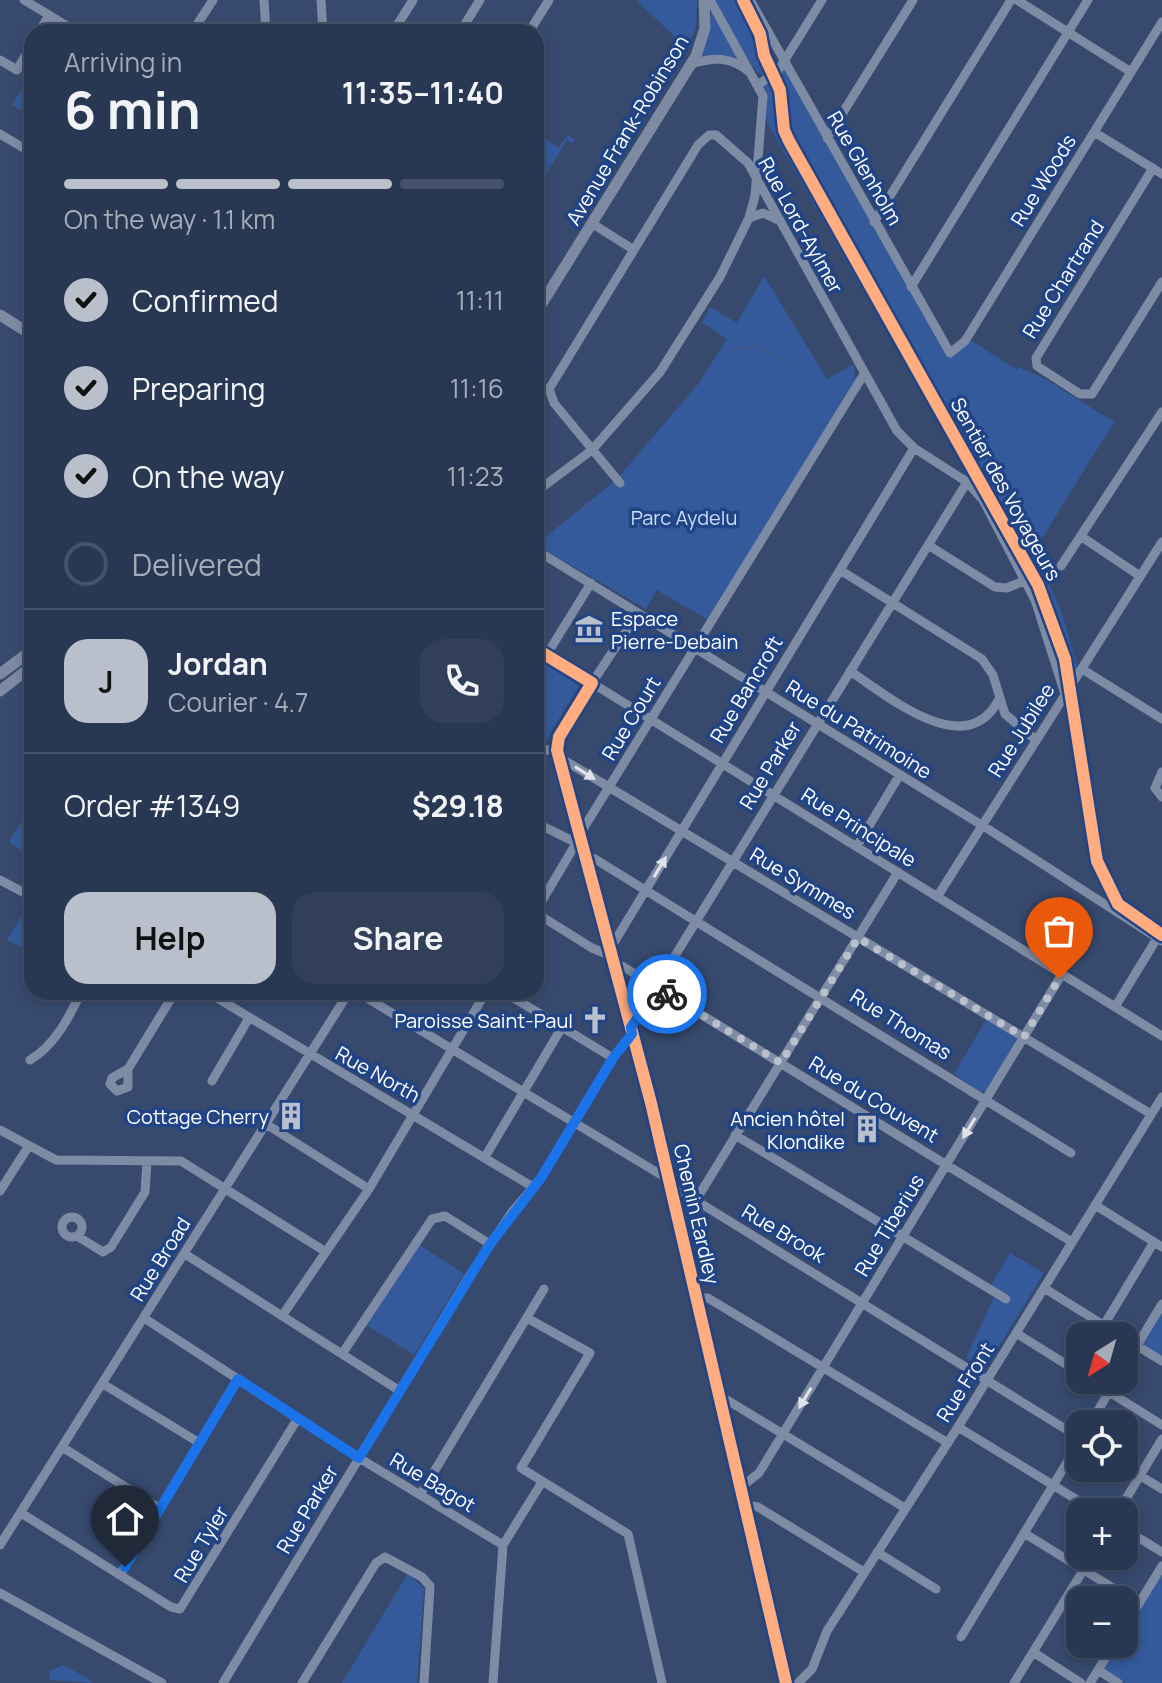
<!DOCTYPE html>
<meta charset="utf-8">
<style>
:root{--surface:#293852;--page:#313f59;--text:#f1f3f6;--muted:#a5acb8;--line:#455269;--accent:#b9c0cc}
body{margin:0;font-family:Manrope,sans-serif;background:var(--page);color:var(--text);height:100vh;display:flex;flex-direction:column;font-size:30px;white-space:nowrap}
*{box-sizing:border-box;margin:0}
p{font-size:26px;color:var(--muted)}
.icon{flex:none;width:44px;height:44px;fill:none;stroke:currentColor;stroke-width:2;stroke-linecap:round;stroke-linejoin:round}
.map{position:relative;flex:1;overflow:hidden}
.side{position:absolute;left:24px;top:24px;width:520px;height:976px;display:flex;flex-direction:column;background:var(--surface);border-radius:24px;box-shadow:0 4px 12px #0003,0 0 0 2px var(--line)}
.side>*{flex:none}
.needle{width:52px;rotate:217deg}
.buttons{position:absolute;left:1066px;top:1322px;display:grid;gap:16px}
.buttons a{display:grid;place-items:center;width:72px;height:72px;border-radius:16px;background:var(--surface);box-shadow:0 4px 12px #0003,0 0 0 2px var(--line);font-size:40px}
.pin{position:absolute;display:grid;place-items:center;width:68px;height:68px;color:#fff;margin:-82px -34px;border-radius:50% 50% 50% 0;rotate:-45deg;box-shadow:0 0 8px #0007}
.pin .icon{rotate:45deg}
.courier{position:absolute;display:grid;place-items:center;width:80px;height:80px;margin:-40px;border:6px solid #1a73e8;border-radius:50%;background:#fff;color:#222;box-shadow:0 2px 10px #0007}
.overview em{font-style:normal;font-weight:700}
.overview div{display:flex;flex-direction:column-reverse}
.overview{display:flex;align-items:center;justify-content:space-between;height:136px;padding:0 40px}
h1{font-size:52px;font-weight:700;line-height:60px}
.bar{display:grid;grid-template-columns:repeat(4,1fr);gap:12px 8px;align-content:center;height:96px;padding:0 40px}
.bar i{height:10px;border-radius:6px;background:var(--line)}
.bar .on{background:var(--accent)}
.bar p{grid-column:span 4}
.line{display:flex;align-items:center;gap:20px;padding:0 40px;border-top:2px solid var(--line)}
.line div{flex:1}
.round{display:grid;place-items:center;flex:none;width:84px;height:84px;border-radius:24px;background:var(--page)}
ol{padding:0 40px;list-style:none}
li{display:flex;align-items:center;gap:24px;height:88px}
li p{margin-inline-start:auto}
li .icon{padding:8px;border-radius:50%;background:var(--accent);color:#111;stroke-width:4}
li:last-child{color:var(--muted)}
li i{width:44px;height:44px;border:4px solid var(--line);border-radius:50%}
.button{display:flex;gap:16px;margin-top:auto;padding:16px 40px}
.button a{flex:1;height:92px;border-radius:24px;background:var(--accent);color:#111;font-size:32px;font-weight:700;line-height:92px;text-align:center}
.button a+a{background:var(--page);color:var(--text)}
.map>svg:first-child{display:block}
.green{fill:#345a9b}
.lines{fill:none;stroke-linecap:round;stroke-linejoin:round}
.stream{stroke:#3e5887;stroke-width:2}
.minor{stroke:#7e8ba4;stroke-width:9}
.major{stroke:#7d8aa1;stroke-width:11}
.cycleway-casing{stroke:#204485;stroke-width:17}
.cycleway{stroke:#ffac80;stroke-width:12}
.oneway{fill:#dfe2e8}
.done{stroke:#b9c0cc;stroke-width:8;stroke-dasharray:0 14.4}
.route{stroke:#1a73e8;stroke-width:10}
.labels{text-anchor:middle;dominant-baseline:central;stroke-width:7;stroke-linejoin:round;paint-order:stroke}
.street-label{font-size:20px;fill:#fff;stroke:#204485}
.park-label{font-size:20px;fill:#cdddf7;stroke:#204485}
.poi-label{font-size:20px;fill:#fff;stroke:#204485;text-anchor:end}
</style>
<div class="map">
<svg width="1162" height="1683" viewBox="0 0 1162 1683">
<rect width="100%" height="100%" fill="#374a6e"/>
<path class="green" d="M 636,0 L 697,0 L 696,28 L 688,49 Z
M 711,0 L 742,0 L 776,62 L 772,70 L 762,75 L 756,71 Z
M 712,9 L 742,61 L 719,55 L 702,56 Z
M 784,61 L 950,353 L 967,338 L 1017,370 L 1019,367 L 1047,380 L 1114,422 L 1034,551 L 1063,616 L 1079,673 L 1065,694 C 1044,622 1013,533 962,477 L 966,471 L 763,115 L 759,84 Z
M 27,80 L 32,83 L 32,106 L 27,114 L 12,105 Z
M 568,135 L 575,140 L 573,143 L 567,140 L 540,184 L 536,181 L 536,150 L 545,138 L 558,148 Z
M 764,276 L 827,379 L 854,364 L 855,380 L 708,620 L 657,590 L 646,609 L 536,545 L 617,479 L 699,383 L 727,339 L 702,322 L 710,307 L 737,323 Z
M 547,665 L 579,686 L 546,740 L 536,734 L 536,682 Z
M 32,804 L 32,846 L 27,854 L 9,842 Z
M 27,907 L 32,907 L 32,952 L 7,940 Z
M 986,1020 L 1017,1038 L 987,1091 L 981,1092 L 954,1074 Z
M 418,1244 L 464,1274 L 414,1355 L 365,1324 Z
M 1010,1253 L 1044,1273 L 985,1369 L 966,1358 L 994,1297 L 991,1285 Z
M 1162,1304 L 1162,1361 L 1139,1342 Z
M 1162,1570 L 1162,1683 L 1118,1683 L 1098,1670 L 1114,1644 L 1124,1644 L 1124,1628 Z
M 408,1573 L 424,1589 L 417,1683 L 342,1683 Z
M 64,1665 L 95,1683 L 50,1680 L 49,1671 Z"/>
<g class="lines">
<path class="stream" d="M 728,349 L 760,346 L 793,369"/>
<path class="minor" d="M 24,0 L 77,32
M 264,0 L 266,32
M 321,0 L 323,32
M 750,0 L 950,353 L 965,341 L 1162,22
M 1017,0 L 1131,72
M 39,32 L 49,15
M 198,32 L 198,23 L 213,0
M 393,32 L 413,0
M 460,32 L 480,0
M 529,32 L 549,0
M 0,60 L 17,70 L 32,44
M 691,64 C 713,57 731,56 749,72
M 759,84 L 778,71 L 822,0
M 1094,132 L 1162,174
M 0,134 L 32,153
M 827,138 L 913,0
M 1153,168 L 1036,358 L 1037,366 L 1080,394 L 1092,394 L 1162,282
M 749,218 L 763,213 L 778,220
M 874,222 L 1011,0
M 593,224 L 634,250
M 911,287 L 1088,0
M 620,483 L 554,403 L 549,389 L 698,145 L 709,135 L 716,135 L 748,163 L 897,431 L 914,448 L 967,482 L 983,500 L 1035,600 L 1065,694
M 536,492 L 592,450 L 660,372 L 720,277 L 749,218 L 755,196 L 763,96 L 710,0
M 1082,537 L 1140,576
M 928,545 L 995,587 L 1007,588 L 1026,580
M 536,550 L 988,829 L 1162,941
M 1061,566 L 1162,412
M 840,570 L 982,659 L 993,675 L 1005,714 L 1036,740
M 638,613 L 592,683 L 1162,1036
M 1082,669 L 1162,719
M 850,671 C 889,697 967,763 999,699
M 536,672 L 591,583
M 536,744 L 546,750 L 557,750
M 559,757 L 1151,1114
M 1162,772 L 1155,788 L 1162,797
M 536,823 L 579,844
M 580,834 L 864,374
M 857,846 L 899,776
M 586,857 L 595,859 L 1071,1153
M 0,880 L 32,897
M 937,897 L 1162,542
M 536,911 L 575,845
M 536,913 L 592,948 L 612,956
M 610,949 L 914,448
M 615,968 L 622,966 L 1072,1242
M 207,992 L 533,1187
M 357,992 L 668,1179
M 504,992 L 613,1058
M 1115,1007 L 1162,930
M 631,1027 L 967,482
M 30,1060 C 54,1046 69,1018 81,992
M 128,1069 L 128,1087 L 117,1091 L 110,1084 L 112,1078 L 128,1069 L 175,992
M 212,1081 L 249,1018
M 266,1124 L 369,1189
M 0,1130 L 56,1160 L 181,1161 L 326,1252
M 735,1135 L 1006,1299
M 485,1157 L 562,1027
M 0,1191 L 28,1147
M 670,1191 L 681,1192 L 700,1203 L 1080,1438
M 696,1200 L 898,872
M 1095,1205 L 1162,1247
M62 1227a10 10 0 1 1 20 0a10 10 0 1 1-20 0Z
M 77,1236 L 103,1252 L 111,1247 L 145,1192 L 147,1162
M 185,1254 L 400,1391
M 1044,1288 L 1121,1336
M 697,1298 L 708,1298 L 948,1443
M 282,1316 L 369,1189 L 486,992
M 144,1318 L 359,1458 L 503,1545
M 527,1318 L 590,1353 L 521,1468 L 628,1534 L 662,1683
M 1104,1325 L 1154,1242
M 1016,1333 L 1080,1373
M 1124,1338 L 1162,1361
M 342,1354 L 432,1219 L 445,1216 L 490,1244
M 1124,1367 L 1162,1304
M 1090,1380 L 1162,1425
M 103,1384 L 198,1442
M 721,1400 L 727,1400 L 905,1508
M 1090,1424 L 1116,1380
M 958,1427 L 1097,1512
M 62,1447 L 159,1508
M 1124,1466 L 1162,1489
M 740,1488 L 759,1473 L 1062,974
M 420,1495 L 544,1289
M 744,1505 L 758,1507 L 864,1572
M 1118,1512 L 1162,1439
M 21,1513 L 171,1607 L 180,1609 L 298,1418
M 1124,1529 L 1162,1552
M 1024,1533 L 1139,1604
M 0,1545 L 349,992
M 877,1552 L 936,1589
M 120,1575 L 238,1379
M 0,1593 L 162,1683
M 1124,1628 L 1162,1566
M 961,1637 L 1080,1441
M 1033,1652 L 1081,1683
M 1098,1670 L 1118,1683
M 223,1683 L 468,1278 L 512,1212 L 541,1178 L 613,1058 L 632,1034
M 302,1683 L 376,1563 L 385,1557 L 422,1577 L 430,1586 L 424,1683
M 493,1683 L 503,1545 L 542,1482
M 798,1683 L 812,1669 L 827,1631 L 958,1427 L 1162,1097
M 1014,1683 L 1092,1556
M 1090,1683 L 1114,1644"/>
<path class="major" d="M 536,313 L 696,56 L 705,28 L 704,0
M 0,315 L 32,335
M 536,649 L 592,683 L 559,737 L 557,750 L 651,1103 L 786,1683
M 0,674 L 32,650
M 0,691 L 32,666"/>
<defs>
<path id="cycleway" d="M 743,0 L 760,34 L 764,55 L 780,90 L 784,130 L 789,141 L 1038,585 L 1065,659 L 1097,861 L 1118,904 L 1162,935
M 536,649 L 592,683 L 559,737 L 557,750 L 651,1103 L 786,1683"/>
</defs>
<use href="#cycleway" class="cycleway-casing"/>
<use href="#cycleway" class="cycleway"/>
</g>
<defs><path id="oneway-solid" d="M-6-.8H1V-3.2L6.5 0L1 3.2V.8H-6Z" transform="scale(2)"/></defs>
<g class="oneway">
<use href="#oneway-solid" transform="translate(585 773) rotate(32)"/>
<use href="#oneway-solid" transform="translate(660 867) rotate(-59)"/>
<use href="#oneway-solid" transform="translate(969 1128) rotate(121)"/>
<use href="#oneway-solid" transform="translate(805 1398) rotate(121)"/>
</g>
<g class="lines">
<path class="done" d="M 667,994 L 781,1063 L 858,938 L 1024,1037 L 1059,979"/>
<path class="route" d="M 125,1567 L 238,1379 L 359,1458 L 490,1244 L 541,1178 L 613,1058 L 632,1034 L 631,1027 L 658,988 L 667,994"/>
</g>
<defs>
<symbol id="museum-bare" viewBox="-9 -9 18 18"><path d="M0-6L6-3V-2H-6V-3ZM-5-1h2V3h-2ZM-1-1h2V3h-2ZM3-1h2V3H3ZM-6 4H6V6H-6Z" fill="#b9c0cc" stroke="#204485" stroke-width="2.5" paint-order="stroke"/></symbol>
<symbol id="church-bare" viewBox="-9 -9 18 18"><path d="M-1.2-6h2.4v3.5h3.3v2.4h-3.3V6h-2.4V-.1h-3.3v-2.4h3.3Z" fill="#b9c0cc" stroke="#204485" stroke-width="2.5" paint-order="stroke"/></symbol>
<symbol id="building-bare" viewBox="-9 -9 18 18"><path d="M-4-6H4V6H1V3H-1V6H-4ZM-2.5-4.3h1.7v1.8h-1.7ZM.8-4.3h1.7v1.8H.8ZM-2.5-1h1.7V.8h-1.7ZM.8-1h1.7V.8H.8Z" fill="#b9c0cc" stroke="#204485" stroke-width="2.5" paint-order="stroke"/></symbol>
</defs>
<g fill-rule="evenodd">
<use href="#museum-bare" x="569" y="609" width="40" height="40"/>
<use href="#church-bare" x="575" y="1000" width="40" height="40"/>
<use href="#building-bare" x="271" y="1096" width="40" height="40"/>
<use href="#building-bare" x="847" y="1109" width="40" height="40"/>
</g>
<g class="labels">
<g class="street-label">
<text transform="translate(627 130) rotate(-59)">Avenue Frank-Robinson</text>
<text transform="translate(865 168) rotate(60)">Rue Glenholm</text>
<text transform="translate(1043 180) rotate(-58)">Rue Woods</text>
<text transform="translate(801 225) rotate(61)">Rue Lord-Aylmer</text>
<text transform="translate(1063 279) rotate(-58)">Rue Chartrand</text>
<text transform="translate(1006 489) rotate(61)">Sentier des Voyageurs</text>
<text transform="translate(746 689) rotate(-59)">Rue Bancroft</text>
<text transform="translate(631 718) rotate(-59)">Rue Court</text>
<text transform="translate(859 729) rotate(32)">Rue du Patrimoine</text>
<text transform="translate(1021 730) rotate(-58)">Rue Jubilee</text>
<text transform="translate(770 765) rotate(-59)">Rue Parker</text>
<text transform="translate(859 827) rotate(32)">Rue Principale</text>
<text transform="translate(803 883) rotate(31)">Rue Symmes</text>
<text transform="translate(901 1024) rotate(32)">Rue Thomas</text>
<text transform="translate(378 1074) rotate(29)">Rue North</text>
<text transform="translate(874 1099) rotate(31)">Rue du Couvent</text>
<text transform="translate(697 1214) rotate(77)">Chemin Eardley</text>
<text transform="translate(889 1225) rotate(-59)">Rue Tiberius</text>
<text transform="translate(784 1233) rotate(31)">Rue Brook</text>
<text transform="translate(160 1259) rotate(-58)">Rue Broad</text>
<text transform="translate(965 1382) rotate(-58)">Rue Front</text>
<text transform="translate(433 1482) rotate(31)">Rue Bagot</text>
<text transform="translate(307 1509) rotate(-59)">Rue Parker</text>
<text transform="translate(201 1544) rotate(-59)">Rue Tyler</text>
</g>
<g class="park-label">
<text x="684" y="517">Parc Aydelu</text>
</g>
<g class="poi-label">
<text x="611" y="618" text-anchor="start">Espace<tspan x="611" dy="23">Pierre-Debain</tspan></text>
<text x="573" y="1020">Paroisse Saint-Paul</text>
<text x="269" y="1116">Cottage Cherry</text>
<text x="845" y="1118">Ancien hôtel<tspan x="845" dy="23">Klondike</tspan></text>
</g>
</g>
</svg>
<div class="buttons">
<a><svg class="needle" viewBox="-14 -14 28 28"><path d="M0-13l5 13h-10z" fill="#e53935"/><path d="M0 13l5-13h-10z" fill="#a5acb8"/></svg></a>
<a><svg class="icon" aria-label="locate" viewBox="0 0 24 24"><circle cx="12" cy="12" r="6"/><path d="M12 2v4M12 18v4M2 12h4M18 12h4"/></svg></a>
<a>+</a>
<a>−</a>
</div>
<div class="pin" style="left:1059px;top:979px;background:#ea580c"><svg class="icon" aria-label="bag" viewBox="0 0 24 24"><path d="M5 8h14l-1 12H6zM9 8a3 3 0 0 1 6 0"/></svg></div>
<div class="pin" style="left:125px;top:1567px;background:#1f2937"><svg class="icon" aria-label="home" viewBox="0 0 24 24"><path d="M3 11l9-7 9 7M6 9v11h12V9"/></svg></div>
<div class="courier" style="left:667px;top:994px"><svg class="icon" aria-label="bike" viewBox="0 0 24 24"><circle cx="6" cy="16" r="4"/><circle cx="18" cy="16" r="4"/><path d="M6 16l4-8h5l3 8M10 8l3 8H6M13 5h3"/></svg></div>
<section class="side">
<div class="overview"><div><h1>6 min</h1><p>Arriving in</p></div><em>11:35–11:40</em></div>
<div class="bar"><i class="on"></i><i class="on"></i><i class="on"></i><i></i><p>On the way · 1.1 km</p></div>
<ol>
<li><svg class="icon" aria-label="check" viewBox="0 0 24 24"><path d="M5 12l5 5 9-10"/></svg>Confirmed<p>11:11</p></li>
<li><svg class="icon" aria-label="check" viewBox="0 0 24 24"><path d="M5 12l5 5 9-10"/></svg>Preparing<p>11:16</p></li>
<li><svg class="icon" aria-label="check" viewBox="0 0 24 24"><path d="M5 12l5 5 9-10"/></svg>On the way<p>11:23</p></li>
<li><i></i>Delivered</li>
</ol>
<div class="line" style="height:144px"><b class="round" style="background:var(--accent);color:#111">J</b><div><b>Jordan</b><p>Courier · 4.7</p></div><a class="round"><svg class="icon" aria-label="phone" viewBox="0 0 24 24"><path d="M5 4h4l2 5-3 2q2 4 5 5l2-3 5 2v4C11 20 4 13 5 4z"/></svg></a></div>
<div class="line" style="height:104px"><div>Order #1349</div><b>$29.18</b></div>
<div class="button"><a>Help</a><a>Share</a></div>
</section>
</div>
